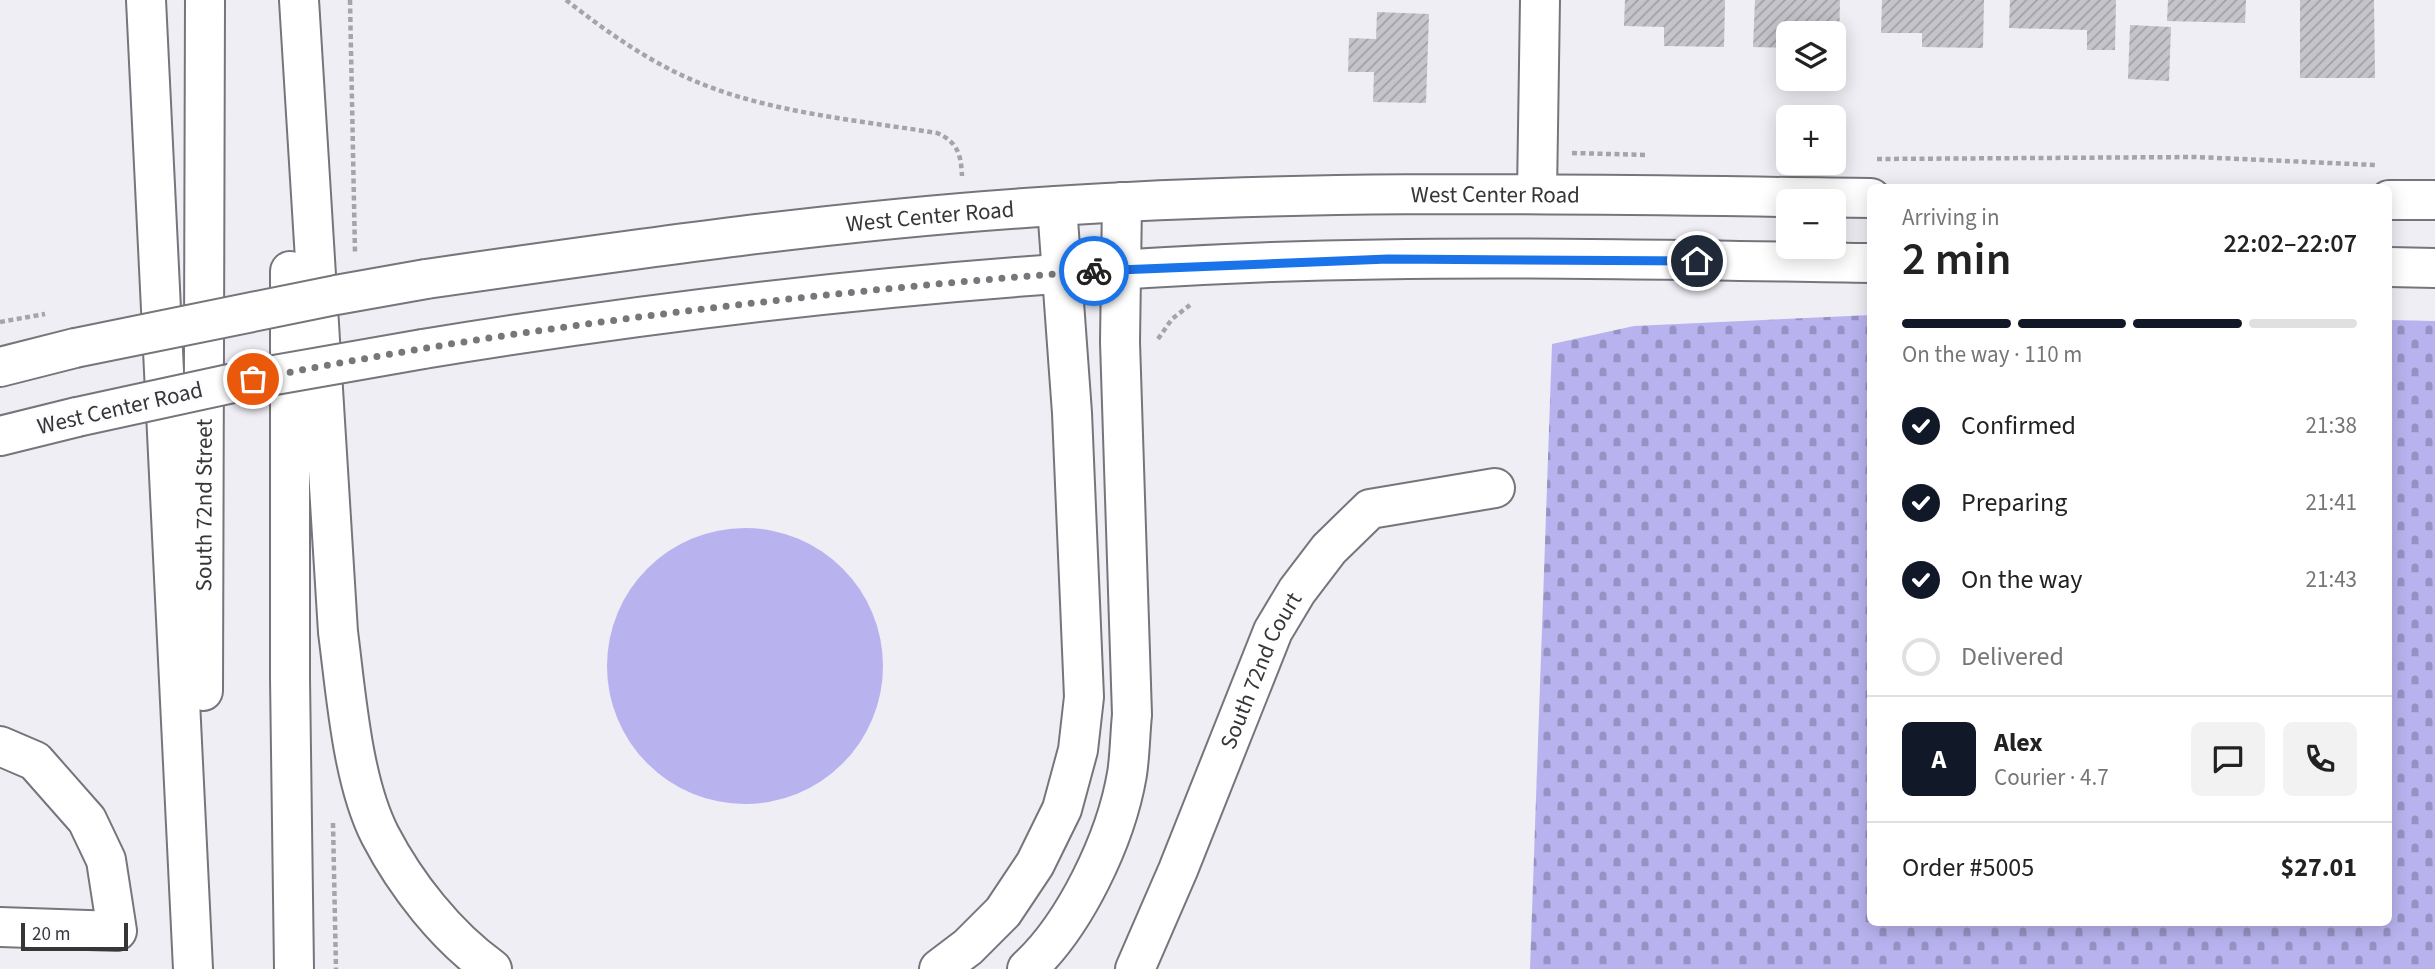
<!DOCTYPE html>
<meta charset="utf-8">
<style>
:root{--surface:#fff;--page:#f2f2f2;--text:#222;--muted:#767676;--line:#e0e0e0;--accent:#111827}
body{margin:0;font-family:"Source Sans 3",sans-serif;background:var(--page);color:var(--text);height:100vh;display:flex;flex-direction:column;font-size:26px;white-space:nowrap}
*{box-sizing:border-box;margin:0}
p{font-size:23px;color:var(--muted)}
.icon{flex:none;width:38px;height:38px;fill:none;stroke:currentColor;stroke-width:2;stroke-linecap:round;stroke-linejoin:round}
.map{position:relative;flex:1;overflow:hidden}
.details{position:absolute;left:1867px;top:184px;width:525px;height:742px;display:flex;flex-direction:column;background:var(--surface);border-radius:10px;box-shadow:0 4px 18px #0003}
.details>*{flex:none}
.buttons{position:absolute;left:1776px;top:21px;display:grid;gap:14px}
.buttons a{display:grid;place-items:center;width:70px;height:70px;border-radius:10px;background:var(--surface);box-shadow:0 4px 18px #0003;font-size:35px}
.scale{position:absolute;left:21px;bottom:18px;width:107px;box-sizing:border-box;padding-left:7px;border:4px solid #363638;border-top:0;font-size:19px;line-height:24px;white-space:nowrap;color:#363638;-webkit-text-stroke:5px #fcfcff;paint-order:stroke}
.pin{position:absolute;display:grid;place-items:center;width:60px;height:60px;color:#fff;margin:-30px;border:4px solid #fff;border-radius:50%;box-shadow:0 2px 7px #0007}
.courier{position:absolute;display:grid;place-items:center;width:70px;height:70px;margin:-35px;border:5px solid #1a73e8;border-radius:50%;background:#fff;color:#222;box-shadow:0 2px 9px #0007}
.overview em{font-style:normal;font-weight:600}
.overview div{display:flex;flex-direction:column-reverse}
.overview{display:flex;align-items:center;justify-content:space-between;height:119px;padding:0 35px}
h1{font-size:46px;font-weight:600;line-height:52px}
.bar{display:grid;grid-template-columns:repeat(4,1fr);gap:10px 7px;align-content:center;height:84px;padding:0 35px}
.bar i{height:9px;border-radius:5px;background:var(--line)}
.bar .on{background:var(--accent)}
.bar p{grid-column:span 4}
.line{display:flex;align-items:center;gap:18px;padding:0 35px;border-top:2px solid var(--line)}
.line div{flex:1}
.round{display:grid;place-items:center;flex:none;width:74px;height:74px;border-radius:10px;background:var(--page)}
ol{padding:0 35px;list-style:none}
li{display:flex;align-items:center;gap:21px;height:77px}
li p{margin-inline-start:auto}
li .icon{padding:7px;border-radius:50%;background:var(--accent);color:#fff;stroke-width:4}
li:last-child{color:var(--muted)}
li i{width:38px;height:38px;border:4px solid var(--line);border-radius:50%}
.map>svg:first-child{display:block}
.green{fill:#b8b3ef}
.cemetery{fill:url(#cemetery-stones)}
.building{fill:url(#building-hatch)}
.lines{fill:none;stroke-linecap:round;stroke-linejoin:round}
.minor-casing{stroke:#75757b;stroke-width:42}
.major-casing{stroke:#75757b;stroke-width:42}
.path{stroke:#a4a4a9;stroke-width:4.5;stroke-dasharray:5 3.5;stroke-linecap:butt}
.minor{stroke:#fff;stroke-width:38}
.major{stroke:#fff;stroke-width:38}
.major-bridge-casing{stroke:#75757b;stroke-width:42;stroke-linecap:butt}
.major-bridge{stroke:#fff;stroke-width:38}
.done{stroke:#77767a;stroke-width:7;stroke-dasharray:0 12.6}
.route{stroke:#1a73e8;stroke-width:9}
.labels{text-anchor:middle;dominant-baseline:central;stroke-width:5;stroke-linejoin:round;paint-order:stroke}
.street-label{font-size:23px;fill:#363638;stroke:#fcfcff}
</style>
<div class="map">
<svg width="2435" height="969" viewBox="0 0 2435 969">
<defs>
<pattern id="cemetery-stones" width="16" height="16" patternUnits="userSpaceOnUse" patternTransform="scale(1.75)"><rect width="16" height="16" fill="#b8b3ef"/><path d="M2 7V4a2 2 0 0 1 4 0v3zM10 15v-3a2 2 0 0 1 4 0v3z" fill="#9692c3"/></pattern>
<pattern id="building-hatch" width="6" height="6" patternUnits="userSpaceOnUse" patternTransform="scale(1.75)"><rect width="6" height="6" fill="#c5c4cb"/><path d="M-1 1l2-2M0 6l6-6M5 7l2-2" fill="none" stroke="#a1a0a6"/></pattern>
</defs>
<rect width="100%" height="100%" fill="#efeef5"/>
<path class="green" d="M607 666a138 138 0 1 1 276 0a138 138 0 1 1-276 0Z"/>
<path class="cemetery" d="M 1871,315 L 1871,922 L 2389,922 L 2389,320 L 2435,321 L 2435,969 L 1530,969 L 1552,344 L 1634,326 Z"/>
<path class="building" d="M 1625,0 L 1725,0 L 1724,47 L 1664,46 L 1664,27 L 1624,26 Z
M 1755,0 L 1840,0 L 1839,50 L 1834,50 L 1834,33 L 1788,33 L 1788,48 L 1753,47 Z
M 1882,0 L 1984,0 L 1983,48 L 1922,47 L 1922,33 L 1881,33 Z
M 2010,0 L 2116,0 L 2115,50 L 2087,50 L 2087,30 L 2009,28 Z
M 2168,0 L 2246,0 L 2245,23 L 2167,21 Z
M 2300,0 L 2374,0 L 2375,78 L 2300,78 Z
M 1377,12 L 1429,14 L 1426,103 L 1373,102 L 1374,72 L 1348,72 L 1349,38 L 1376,39 Z
M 2130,25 L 2171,27 L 2169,81 L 2128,79 Z"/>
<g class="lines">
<defs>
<g id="minor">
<path d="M 1537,193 L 1540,0"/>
<path d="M 0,746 L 35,761 L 87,820 L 106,860 L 117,931 L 0,927"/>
<path id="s1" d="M 1135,969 L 1178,870 L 1273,631 L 1297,591 L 1329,549 L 1370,509 L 1495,488"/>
</g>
<g id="major">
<path d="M 146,0 L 193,969"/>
<path d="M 299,0 L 338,632 C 346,693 352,780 380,835 C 406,885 446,936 492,969"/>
<path d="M 2389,200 L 2435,200"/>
<path d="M 2389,267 L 2435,268"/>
<path d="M 290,271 L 290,678 L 294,969"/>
<path id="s2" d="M 426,279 C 635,249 844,219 1055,206 C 1327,188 1598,195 1871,198"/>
<path d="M 423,349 C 704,303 988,273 1272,262 C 1472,255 1671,260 1871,263"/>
<path d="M 0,367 L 75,348"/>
<path d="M 0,436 L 77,417"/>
<path id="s3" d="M 203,691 L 205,0"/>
<path d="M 939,969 L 968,947 L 1003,912 L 1035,864 L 1062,809 L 1078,750 L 1084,697 L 1072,413 L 1057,206"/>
<path d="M 1027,969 C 1075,925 1116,839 1127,774 C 1130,755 1130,734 1132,715 L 1120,342 L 1122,202"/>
</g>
</defs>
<use href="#minor" class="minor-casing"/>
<use href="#major" class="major-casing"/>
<path class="path" d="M 350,0 L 355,253
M 566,0 C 607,32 649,62 697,82 C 772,113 857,120 937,133 C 958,142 961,155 962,176
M 1572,153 L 1648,155
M 1877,159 L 2195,157 L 2375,165
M 0,322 L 45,314
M 1158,339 L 1172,319 L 1190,305
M 333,823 L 336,969"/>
<use href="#minor" class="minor"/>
<use href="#major" class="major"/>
<defs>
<path id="major-bridge" d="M 75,348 L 336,295 L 426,279
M 77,417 L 252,379 L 423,349"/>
</defs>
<use href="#major-bridge" class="major-bridge-casing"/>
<use href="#major-bridge" class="major-bridge"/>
</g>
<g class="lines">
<path class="done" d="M 253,379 C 345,362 437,345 530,332 C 717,305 905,285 1094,271"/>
<path class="route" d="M 1094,271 L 1388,259 L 1697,261"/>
</g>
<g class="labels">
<g class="street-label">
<text stroke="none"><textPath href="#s2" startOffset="1074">West Center Road</textPath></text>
<text stroke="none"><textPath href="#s2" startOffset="508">West Center Road</textPath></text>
<text transform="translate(120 408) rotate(-13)">West Center Road</text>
<text stroke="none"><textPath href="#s3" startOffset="186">South 72nd Street</textPath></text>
<text stroke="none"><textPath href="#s1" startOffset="324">South 72nd Court</textPath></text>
</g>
</g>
</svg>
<div class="buttons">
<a><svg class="icon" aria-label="layers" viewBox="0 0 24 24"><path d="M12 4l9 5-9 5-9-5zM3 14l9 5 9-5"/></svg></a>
<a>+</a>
<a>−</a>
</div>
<div class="scale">20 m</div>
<div class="pin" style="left:253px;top:379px;background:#ea580c"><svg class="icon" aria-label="bag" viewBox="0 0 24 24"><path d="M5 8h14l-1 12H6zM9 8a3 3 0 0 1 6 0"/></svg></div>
<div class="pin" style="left:1697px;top:261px;background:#1f2937"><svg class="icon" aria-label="home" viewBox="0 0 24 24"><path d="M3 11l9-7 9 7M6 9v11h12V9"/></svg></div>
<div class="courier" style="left:1094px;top:271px"><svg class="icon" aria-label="bike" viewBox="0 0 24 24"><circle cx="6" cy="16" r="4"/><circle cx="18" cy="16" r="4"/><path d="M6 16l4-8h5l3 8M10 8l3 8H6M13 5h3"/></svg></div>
<section class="details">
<div class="overview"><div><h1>2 min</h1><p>Arriving in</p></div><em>22:02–22:07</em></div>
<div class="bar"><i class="on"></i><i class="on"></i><i class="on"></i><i></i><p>On the way · 110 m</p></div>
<ol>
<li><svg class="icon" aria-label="check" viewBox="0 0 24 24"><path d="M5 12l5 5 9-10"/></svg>Confirmed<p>21:38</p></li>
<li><svg class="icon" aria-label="check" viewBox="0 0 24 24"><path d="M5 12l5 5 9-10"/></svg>Preparing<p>21:41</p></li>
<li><svg class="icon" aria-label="check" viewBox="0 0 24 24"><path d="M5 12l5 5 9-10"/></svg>On the way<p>21:43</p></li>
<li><i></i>Delivered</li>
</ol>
<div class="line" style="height:126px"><b class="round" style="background:var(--accent);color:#fff">A</b><div><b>Alex</b><p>Courier · 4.7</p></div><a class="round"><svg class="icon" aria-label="chat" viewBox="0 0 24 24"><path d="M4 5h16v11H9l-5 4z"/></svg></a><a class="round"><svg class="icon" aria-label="phone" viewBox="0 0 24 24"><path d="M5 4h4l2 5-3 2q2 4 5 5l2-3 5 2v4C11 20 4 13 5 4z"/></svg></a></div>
<div class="line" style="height:91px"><div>Order #5005</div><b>$27.01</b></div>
</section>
</div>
